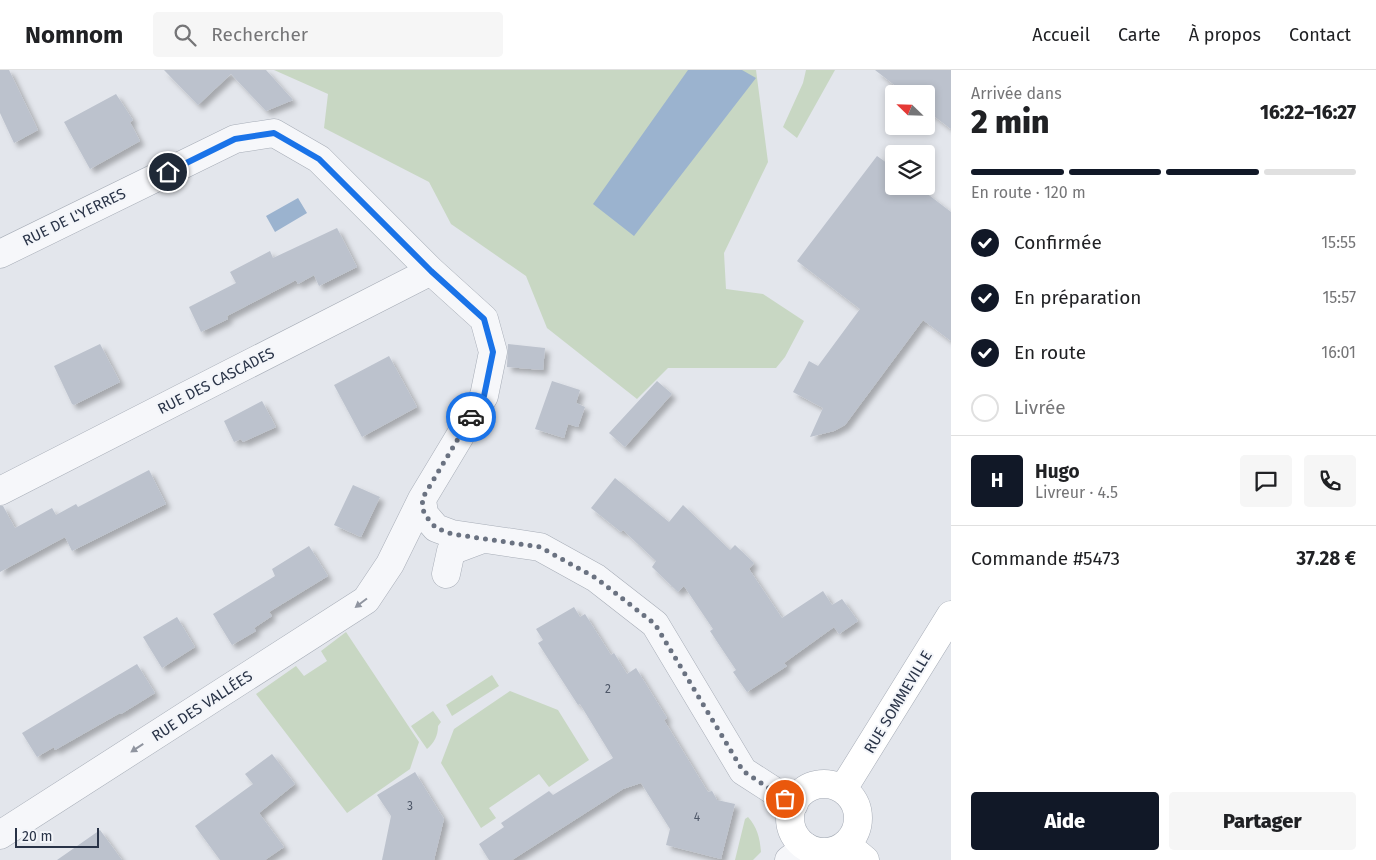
<!DOCTYPE html>
<html lang="fr">
<meta charset="utf-8">
<style>
:root{--surface:#fff;--page:#f6f6f6;--text:#202124;--muted:#757577;--line:#e0e0e0;--accent:#111827}
body{margin:0;font-family:"Fira Sans",sans-serif;background:var(--page);color:var(--text);height:100vh;display:flex;flex-direction:column;font-size:19px;white-space:nowrap}
*{box-sizing:border-box;margin:0}
p{font-size:16px;color:var(--muted)}
.icon{flex:none;width:28px;height:28px;fill:none;stroke:currentColor;stroke-width:2;stroke-linecap:round;stroke-linejoin:round}
.map{position:relative;flex:1;overflow:hidden}
.panel{display:flex;flex-direction:column;background:var(--surface);width:425px}
.panel>*{flex:none}
.needle{width:32px;rotate:293deg}
.tools{position:absolute;left:885px;top:15px;display:grid;gap:10px}
.tools a{display:grid;place-items:center;width:50px;height:50px;border-radius:5px;background:var(--surface);box-shadow:0 2px 8px #0003;font-size:25px}
.scale{position:absolute;left:15px;bottom:12px;width:84px;box-sizing:border-box;padding-left:5px;border:2px solid #293347;border-top:0;font-size:14px;line-height:18px;white-space:nowrap;color:#293347;-webkit-text-stroke:4px #f3f5f9;paint-order:stroke}
.pin{position:absolute;display:grid;place-items:center;width:42px;height:42px;color:#fff;margin:-21px;border:2px solid #fff;border-radius:50%;box-shadow:0 1px 5px #0007}
.courier{position:absolute;display:grid;place-items:center;width:50px;height:50px;margin:-25px;border:4px solid #1a73e8;border-radius:50%;background:#fff;color:#222;box-shadow:0 1px 6px #0007}
.head em{font-style:normal;font-weight:800}
.head div{display:flex;flex-direction:column-reverse}
.head{display:flex;align-items:center;justify-content:space-between;height:85px;padding:0 20px}
h1{font-size:32px;font-weight:800;line-height:38px}
.bar{display:grid;grid-template-columns:repeat(4,1fr);gap:8px 5px;align-content:center;height:60px;padding:0 20px}
.bar i{height:6px;border-radius:4px;background:var(--line)}
.bar .on{background:var(--accent)}
.bar p{grid-column:span 4}
.line{display:flex;align-items:center;gap:12px;padding:0 20px;border-top:1px solid var(--line)}
.line div{flex:1}
.round{display:grid;place-items:center;flex:none;width:52px;height:52px;border-radius:5px;background:var(--page)}
ol{padding:0 20px;list-style:none}
li{display:flex;align-items:center;gap:15px;height:55px}
li p{margin-inline-start:auto}
li .icon{padding:5px;border-radius:50%;background:var(--accent);color:#fff;stroke-width:4}
li:last-child{color:var(--muted)}
li i{width:28px;height:28px;border:2px solid var(--line);border-radius:50%}
.button{display:flex;gap:10px;margin-top:auto;padding:10px 20px}
.button a{flex:1;height:58px;border-radius:5px;background:var(--accent);color:#fff;font-size:20px;font-weight:800;line-height:58px;text-align:center}
.button a+a{background:var(--page);color:var(--text)}
header{display:flex;align-items:center;gap:30px;box-sizing:border-box;height:70px;padding:0 25px;background:var(--surface);border-bottom:1px solid var(--line)}
header strong{font-size:24px}
nav{display:flex;gap:28px;margin-inline-start:auto;font-size:18px}
.search{width:350px;height:45px;background:var(--page);display:flex;align-items:center;gap:12px;box-sizing:border-box;padding:0 18px;border-radius:5px;color:var(--muted);font-size:19px}
main{display:flex;flex:1;min-height:0}
.map>svg:first-child{display:block}
.green{fill:#c8d7c3}
.water{fill:#9bb3cf}
.building{fill:#bcc2cd;filter:url(#shadow)}
.lines{fill:none;stroke-linecap:round;stroke-linejoin:round}
.street-casing{stroke:#a7adb7;stroke-width:29}
.secondary-casing{stroke:#a7adb7;stroke-width:29}
.street{stroke:#f6f7fa;stroke-width:28}
.secondary{stroke:#fff;stroke-width:28}
.oneway{fill:#9095a0}
.done{stroke:#6a7281;stroke-width:5;stroke-dasharray:0 9}
.route{stroke:#1a73e8;stroke-width:6}
.labels{text-anchor:middle;dominant-baseline:central;stroke-width:4;stroke-linejoin:round;paint-order:stroke}
.number-label{font-size:12px;fill:#4e5768}
.street-label{font-size:15px;fill:#293347;stroke:#f3f5f9}
</style>
<header>
<strong>Nomnom</strong>
<div class="search"><svg class="icon" aria-label="search" viewBox="0 0 24 24"><circle cx="10" cy="10" r="6"/><path d="M15 15l6 6"/></svg>Rechercher</div>
<nav><a>Accueil</a><a>Carte</a><a>À propos</a><a>Contact</a></nav>
</header>
<main>
<div class="map">
<svg width="951" height="790" viewBox="0 0 951 790">
<defs>
<filter id="shadow"><feDropShadow dx="4.5" dy="4.5" stdDeviation="2.5" flood-color="#0004"/></filter>
</defs>
<rect width="100%" height="100%" fill="#e3e6ec"/>
<path class="green" d="M 274,0 L 756,0 L 768,92 L 724,183 L 726,219 L 763,224 L 804,251 L 785,287 L 776,298 L 668,298 L 637,329 L 547,258 L 526,206 L 451,154 L 429,112 L 324,58 L 328,24 Z
M 806,0 L 835,0 L 797,68 L 783,57 L 803,13 Z
M 346,562 L 419,672 L 410,699 L 347,743 L 256,624 L 296,596 L 304,606 L 327,591 L 321,581 Z
M 492,605 L 499,616 L 452,646 L 446,635 Z
M 510,621 L 558,640 L 589,690 L 549,717 L 539,704 L 489,738 L 496,748 L 481,758 L 441,693 L 454,659 Z
M 433,641 L 441,652 L 438,656 C 438,666 434,673 427,679 L 411,656 Z
M 748,747 C 757,757 760,768 761,782 L 753,790 L 735,790 L 745,749 Z"/>
<path class="water" d="M 688,0 L 742,0 L 756,8 L 634,166 L 593,134 Z
M 298,128 L 307,143 L 275,162 L 266,146 Z"/>
<path class="building" d="M 0,0 L 9,0 L 38,60 L 14,73 L 0,43 Z
M 164,0 L 266,0 L 293,30 L 266,41 L 231,4 L 198,35 Z
M 875,0 L 951,0 L 951,59 L 926,40 L 926,24 L 906,24 Z
M 116,24 L 133,50 L 130,52 L 140,71 L 90,99 L 64,52 Z
M 877,86 L 894,98 L 894,116 L 917,116 L 951,142 L 951,271 L 923,250 L 845,355 L 834,361 L 810,367 L 823,338 L 793,322 L 809,291 L 818,296 L 860,239 L 797,191 Z
M 337,158 L 357,197 L 319,216 L 314,205 L 298,214 L 296,210 L 227,246 L 228,249 L 201,262 L 189,237 L 236,213 L 230,202 L 270,181 L 273,188 Z
M 100,274 L 120,312 L 74,335 L 72,334 L 54,296 Z
M 508,274 L 545,278 L 543,300 L 507,297 Z
M 389,286 L 417,337 L 362,367 L 334,315 Z
M 552,311 L 580,320 L 576,333 L 585,337 L 578,357 L 568,354 L 564,368 L 535,359 Z
M 657,311 L 672,324 L 625,377 L 609,363 Z
M 262,331 L 276,357 L 243,372 L 241,369 L 234,372 L 224,351 Z
M 149,400 L 166,434 L 72,481 L 65,467 L 0,502 L 0,436 L 3,436 L 15,458 L 52,438 L 56,445 L 76,434 L 78,437 Z
M 615,408 L 669,452 L 683,435 L 730,480 L 735,475 L 754,493 L 749,499 L 782,548 L 823,521 L 832,535 L 842,529 L 858,551 L 839,564 L 834,557 L 784,593 L 787,596 L 747,622 L 733,602 L 736,600 L 710,561 L 713,559 L 684,516 L 678,522 L 652,497 L 656,491 L 623,460 L 621,462 L 591,438 Z
M 353,415 L 380,427 L 361,467 L 334,455 Z
M 309,476 L 328,506 L 269,542 L 272,546 L 254,558 L 256,561 L 232,575 L 213,544 L 275,506 L 272,499 Z
M 574,537 L 580,547 L 585,544 L 611,585 L 614,583 L 627,604 L 636,598 L 667,648 L 664,650 L 708,722 L 712,721 L 717,730 L 735,734 L 721,789 L 666,775 L 670,759 L 641,713 L 623,719 L 512,790 L 489,790 L 479,774 L 504,757 L 501,753 L 549,721 L 553,725 L 613,688 L 580,634 L 578,635 L 538,573 L 543,570 L 536,559 Z
M 177,547 L 195,577 L 162,598 L 143,567 Z
M 137,594 L 155,623 L 121,644 L 120,643 L 55,680 L 54,677 L 37,687 L 22,663 Z
M 272,684 L 295,714 L 259,743 L 284,777 L 265,790 L 220,790 L 195,756 L 253,714 L 245,704 Z
M 415,702 L 444,749 L 434,790 L 382,790 L 391,746 L 377,725 Z
M 100,760 L 122,790 L 57,790 Z"/>
<g class="lines">
<defs>
<path id="street" d="M 0,184 L 235,69 L 274,63 L 319,89 L 431,201 L 484,249 L 493,282 L 484,326 L 422,429 L 390,494 L 366,530 L 0,765
M 0,421 L 431,201
M 422,429 L 424,444 L 436,458 L 452,464 L 540,477 L 596,508 L 655,554 L 743,701 L 794,734
M 446,504 L 451,481 L 483,469
M 789,790 L 806,777"/>
<path id="secondary" d="M790 748a34 34 0 1 1 68 0a34 34 0 1 1-68 0Z
M 843,719 L 951,545
M 846,774 L 865,790"/>
</defs>
<use href="#street" class="street-casing"/>
<use href="#secondary" class="secondary-casing"/>
<use href="#street" class="street"/>
<use href="#secondary" class="secondary"/>
</g>
<defs><path id="oneway-solid" d="M-6-.8H1V-3.2L6.5 0L1 3.2V.8H-6Z" transform="scale(1.25)"/></defs>
<g class="oneway">
<use href="#oneway-solid" transform="translate(361 533) rotate(143)"/>
<use href="#oneway-solid" transform="translate(137 678) rotate(147)"/>
</g>
<g class="lines">
<path class="done" d="M 471,347 L 422,429 L 424,444 L 436,458 L 452,464 L 540,477 L 596,508 L 655,554 L 743,701 L 785,729"/>
<path class="route" d="M 168,102 L 235,69 L 274,63 L 319,89 L 431,201 L 484,249 L 493,282 L 484,326 L 471,347"/>
</g>
<g class="labels">
<g class="number-label">
<text x="608" y="619">2</text>
<text x="410" y="736">3</text>
<text x="697" y="747">4</text>
</g>
<g class="street-label">
<text transform="translate(74 147) rotate(-26)">RUE DE L'YERRES</text>
<text transform="translate(216 311) rotate(-27)">RUE DES CASCADES</text>
<text transform="translate(898 632) rotate(-59)">RUE SOMMEVILLE</text>
<text transform="translate(202 636) rotate(-33)">RUE DES VALLÉES</text>
</g>
</g>
</svg>
<div class="tools">
<a><svg class="needle" viewBox="-14 -14 28 28"><path d="M0-13l5 13h-10z" fill="#e53935"/><path d="M0 13l5-13h-10z" fill="#757577"/></svg></a>
<a><svg class="icon" aria-label="layers" viewBox="0 0 24 24"><path d="M12 4l9 5-9 5-9-5zM3 14l9 5 9-5"/></svg></a>
</div>
<div class="scale">20 m</div>
<div class="pin" style="left:785px;top:729px;background:#ea580c"><svg class="icon" aria-label="bag" viewBox="0 0 24 24"><path d="M5 8h14l-1 12H6zM9 8a3 3 0 0 1 6 0"/></svg></div>
<div class="pin" style="left:168px;top:102px;background:#1f2937"><svg class="icon" aria-label="home" viewBox="0 0 24 24"><path d="M3 11l9-7 9 7M6 9v11h12V9"/></svg></div>
<div class="courier" style="left:471px;top:347px"><svg class="icon" aria-label="car" viewBox="0 0 24 24"><path d="M5 17H2v-5l4-1 3-4h7l3 4 3 1v5h-3M9 17h6M6 11h13"/><circle cx="7" cy="17" r="2"/><circle cx="17" cy="17" r="2"/></svg></div>
</div>
<section class="panel">
<div class="head"><div><h1>2 min</h1><p>Arrivée dans</p></div><em>16:22–16:27</em></div>
<div class="bar"><i class="on"></i><i class="on"></i><i class="on"></i><i></i><p>En route · 120 m</p></div>
<ol>
<li><svg class="icon" aria-label="check" viewBox="0 0 24 24"><path d="M5 12l5 5 9-10"/></svg>Confirmée<p>15:55</p></li>
<li><svg class="icon" aria-label="check" viewBox="0 0 24 24"><path d="M5 12l5 5 9-10"/></svg>En préparation<p>15:57</p></li>
<li><svg class="icon" aria-label="check" viewBox="0 0 24 24"><path d="M5 12l5 5 9-10"/></svg>En route<p>16:01</p></li>
<li><i></i>Livrée</li>
</ol>
<div class="line" style="height:90px"><b class="round" style="background:var(--accent);color:#fff">H</b><div><b>Hugo</b><p>Livreur · 4.5</p></div><a class="round"><svg class="icon" aria-label="chat" viewBox="0 0 24 24"><path d="M4 5h16v11H9l-5 4z"/></svg></a><a class="round"><svg class="icon" aria-label="phone" viewBox="0 0 24 24"><path d="M5 4h4l2 5-3 2q2 4 5 5l2-3 5 2v4C11 20 4 13 5 4z"/></svg></a></div>
<div class="line" style="height:65px"><div>Commande #5473</div><b>37.28 €</b></div>
<div class="button"><a>Aide</a><a>Partager</a></div>
</section>
</main>
